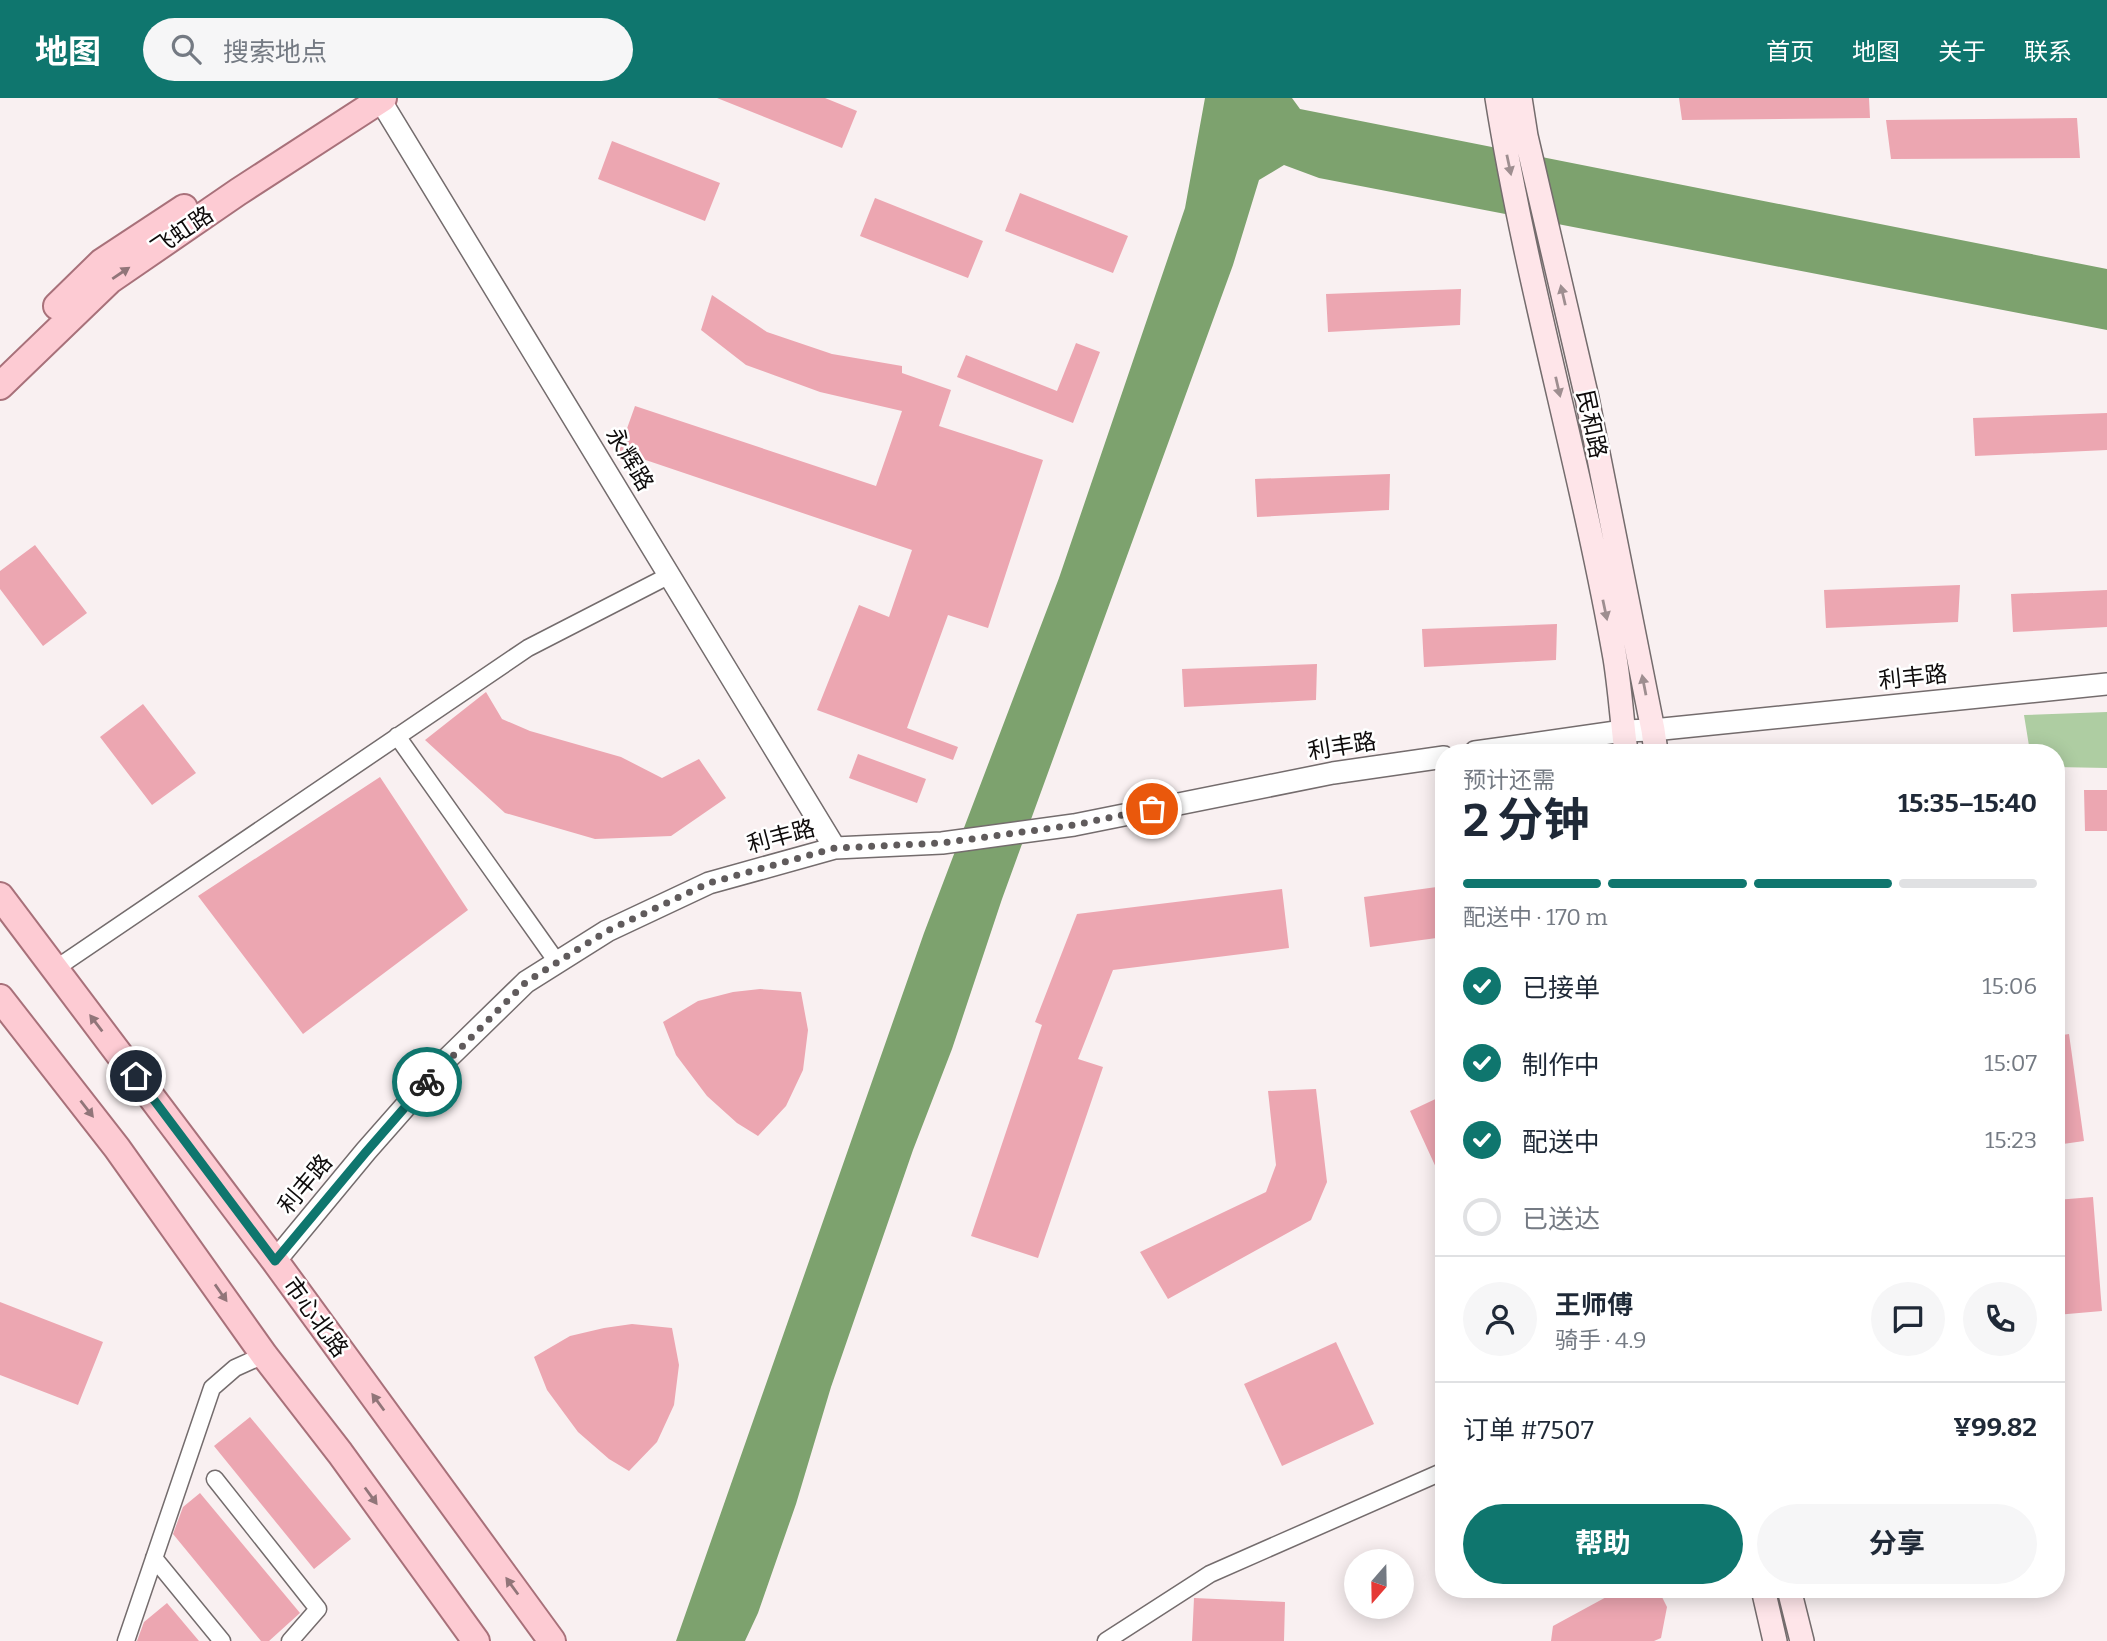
<!DOCTYPE html>
<html lang="zh">
<meta charset="utf-8">
<style>
:root{--surface:#fff;--page:#f6f6f7;--text:#1f2937;--muted:#747a83;--line:#e0e1e3;--accent:#0f766e}
body{margin:0;font-family:Bitter,"Noto Sans SC",serif;background:var(--page);color:var(--text);height:100vh;display:flex;flex-direction:column;font-size:26px;white-space:nowrap}
*{box-sizing:border-box;margin:0}
p{font-size:23px;color:var(--muted)}
.icon{flex:none;width:38px;height:38px;fill:none;stroke:currentColor;stroke-width:2;stroke-linecap:round;stroke-linejoin:round}
.map{position:relative;flex:1;overflow:hidden}
.side{position:absolute;left:1435px;top:646px;width:630px;height:854px;display:flex;flex-direction:column;background:var(--surface);border-radius:28px;box-shadow:0 4px 18px #0003}
.side>*{flex:none}
.needle{width:46px;rotate:200deg}
.tools{position:absolute;left:1344px;top:1451px;display:grid;gap:14px}
.tools a{display:grid;place-items:center;width:70px;height:70px;border-radius:50%;background:var(--surface);box-shadow:0 4px 18px #0003;font-size:35px}
.pin{position:absolute;display:grid;place-items:center;width:60px;height:60px;color:#fff;margin:-30px;border:4px solid #fff;border-radius:50%;box-shadow:0 2px 7px #0007}
.courier{position:absolute;display:grid;place-items:center;width:70px;height:70px;margin:-35px;border:5px solid #0f766e;border-radius:50%;background:#fff;color:#222;box-shadow:0 2px 9px #0007}
.overview em{font-style:normal;font-weight:700}
.overview div{display:flex;flex-direction:column-reverse}
.overview{display:flex;align-items:center;justify-content:space-between;height:119px;padding:0 28px}
h1{font-size:46px;font-weight:700;line-height:52px}
.bar{display:grid;grid-template-columns:repeat(4,1fr);gap:10px 7px;align-content:center;height:84px;padding:0 28px}
.bar i{height:9px;border-radius:5px;background:var(--line)}
.bar .current{background:var(--accent)}
.bar p{grid-column:span 4}
.line{display:flex;align-items:center;gap:18px;padding:0 28px;border-top:2px solid var(--line)}
.line div{flex:1}
.round{display:grid;place-items:center;flex:none;width:74px;height:74px;border-radius:37px;background:var(--page)}
ol{padding:0 28px;list-style:none}
li{display:flex;align-items:center;gap:21px;height:77px}
li p{margin-inline-start:auto}
li .icon{padding:7px;border-radius:50%;background:var(--accent);color:#fff;stroke-width:4}
li:last-child{color:var(--muted)}
li i{width:38px;height:38px;border:4px solid var(--line);border-radius:50%}
.action{display:flex;gap:14px;margin-top:auto;padding:14px 28px}
.action a{flex:1;height:80px;border-radius:42px;background:var(--accent);color:#fff;font-size:28px;font-weight:700;line-height:80px;text-align:center}
.action a+a{background:var(--page);color:var(--text)}
header{display:flex;align-items:center;gap:42px;box-sizing:border-box;height:98px;padding:0 35px;background:var(--accent);color:#fff}
header strong{font-size:33px}
nav{display:flex;gap:38px;margin-inline-start:auto;font-size:24px}
.search{width:490px;height:63px;background:var(--page);display:flex;align-items:center;gap:18px;box-sizing:border-box;padding:0 24px;border-radius:38px;color:var(--muted);font-size:26px}
.map>svg:first-child{display:block}
.green{fill:#aecda2}
.water{fill:#7da26e}
.building{fill:#eca6b1}
.lines{fill:none;stroke-linecap:round;stroke-linejoin:round}
.minor-casing{stroke:#746c6d;stroke-width:19}
.tertiary-casing{stroke:#746c6d;stroke-width:24}
.secondary-casing{stroke:#746c6d;stroke-width:26}
.primary-casing{stroke:#a8717a;stroke-width:30}
.minor{stroke:#fff;stroke-width:16}
.tertiary{stroke:#fff;stroke-width:21}
.secondary{stroke:#fee5e9;stroke-width:23}
.primary{stroke:#fdcbd3;stroke-width:26}
.oneway{fill:#9e8e90}
.oneway2{fill:#917579}
.done{stroke:#605b5c;stroke-width:7;stroke-dasharray:0 12.6}
.route{stroke:#0f766e;stroke-width:9}
.labels{text-anchor:middle;dominant-baseline:central;stroke-width:5;stroke-linejoin:round;paint-order:stroke}
.street-label{font-size:23px;fill:#0e0b0b;stroke:#fff}
</style>
<header>
<strong>地图</strong>
<div class="search"><svg class="icon" aria-label="search" viewBox="0 0 24 24"><circle cx="10" cy="10" r="6"/><path d="M15 15l6 6"/></svg>搜索地点</div>
<nav><a>首页</a><a>地图</a><a>关于</a><a>联系</a></nav>
</header>
<div class="map">
<svg width="2107" height="1543" viewBox="0 0 2107 1543">
<rect width="100%" height="100%" fill="#f9f0f1"/>
<path class="green" d="M 2107,614 L 2107,670 L 2056,669 L 2056,654 L 2030,654 L 2024,617 Z"/>
<path class="water" d="M 1205,0 L 1292,0 L 1300,11 L 2107,171 L 2107,232 L 1319,80 L 1284,67 L 1259,82 L 1233,167 L 1002,801 L 952,951 L 913,1052 L 831,1289 L 796,1406 L 758,1515 L 745,1543 L 676,1543 L 924,835 L 1059,480 L 1185,110 Z"/>
<path class="building" d="M 717,0 L 825,0 L 857,13 L 842,50 Z
M 1679,0 L 1869,0 L 1870,20 L 1682,22 Z
M 2077,20 L 2080,60 L 1891,61 L 1886,22 Z
M 612,43 L 720,85 L 705,123 L 598,81 Z
M 1020,95 L 1128,138 L 1113,175 L 1005,133 Z
M 875,100 L 983,143 L 968,180 L 860,138 Z
M 1461,191 L 1460,227 L 1328,234 L 1326,196 Z
M 712,197 L 767,234 L 832,256 L 902,268 L 902,275 L 951,292 L 939,328 L 1043,362 L 988,530 L 948,517 L 907,630 L 958,649 L 953,662 L 817,612 L 859,507 L 889,519 L 912,452 L 619,353 L 635,308 L 876,388 L 902,313 L 820,294 L 746,267 L 701,232 Z
M 1076,245 L 1100,254 L 1073,325 L 957,279 L 966,257 L 1057,293 Z
M 2107,315 L 2107,352 L 1975,358 L 1973,320 Z
M 1390,376 L 1389,412 L 1257,419 L 1255,381 Z
M 35,447 L 87,515 L 43,548 L 0,491 L 0,473 Z
M 1960,487 L 1958,524 L 1826,530 L 1824,492 Z
M 2107,492 L 2107,529 L 2013,534 L 2011,496 Z
M 1557,526 L 1556,562 L 1424,569 L 1422,531 Z
M 1317,566 L 1316,602 L 1184,609 L 1182,571 Z
M 486,594 L 502,621 L 530,633 L 621,659 L 662,680 L 699,661 L 726,700 L 671,738 L 595,741 L 505,715 L 425,642 Z
M 143,606 L 196,675 L 152,707 L 100,639 Z
M 858,656 L 926,681 L 917,705 L 849,680 Z
M 380,679 L 468,812 L 303,936 L 198,798 Z
M 2084,692 L 2107,692 L 2107,733 L 2085,733 Z
M 1444,788 L 1444,839 L 1370,849 L 1364,799 Z
M 1282,791 L 1289,850 L 1113,872 L 1078,961 L 1103,969 L 1038,1160 L 971,1138 L 1042,927 L 1035,924 L 1077,816 Z
M 760,891 L 801,894 L 808,932 L 803,972 L 786,1008 L 758,1038 L 737,1025 L 707,998 L 676,957 L 663,924 L 698,903 L 733,894 Z
M 2069,936 L 2084,1043 L 2056,1047 L 2056,938 Z
M 1316,991 L 1327,1084 L 1311,1122 L 1168,1201 L 1140,1154 L 1266,1094 L 1276,1067 L 1268,993 Z
M 1444,997 L 1444,1087 L 1410,1013 Z
M 2093,1099 L 2102,1213 L 2056,1217 L 2056,1102 Z
M 0,1204 L 103,1244 L 78,1307 L 0,1277 Z
M 632,1226 L 672,1230 L 679,1267 L 674,1307 L 657,1344 L 629,1373 L 609,1361 L 578,1334 L 547,1292 L 534,1259 L 570,1238 L 604,1230 Z
M 1336,1244 L 1374,1326 L 1282,1368 L 1244,1286 Z
M 250,1319 L 351,1441 L 314,1471 L 214,1348 Z
M 200,1395 L 300,1515 L 269,1543 L 261,1543 L 173,1436 L 183,1409 Z
M 1621,1491 L 1658,1491 L 1667,1509 L 1661,1540 L 1654,1543 L 1551,1543 L 1553,1528 Z
M 1194,1500 L 1285,1504 L 1284,1543 L 1192,1543 Z
M 167,1505 L 199,1543 L 137,1543 L 144,1524 Z"/>
<g class="lines">
<defs>
<path id="minor" d="M 397,638 L 557,864
M 55,871 L 528,550 L 670,477
M 215,1381 L 318,1511 L 290,1543
M 154,1460 L 222,1543
M 126,1543 L 212,1290 L 235,1270 L 264,1257
M 1106,1543 L 1210,1476 L 1444,1373"/>
<path id="tertiary" d="M 379,0 L 835,750
M 1475,654 L 1623,633 L 1653,632 L 2107,586
M 275,1163 L 366,1053 L 448,960 L 526,884 L 607,833 L 709,785 L 835,750 L 942,745 L 1074,727 L 1333,675 L 1444,659"/>
<path id="secondary" d="M 1497,0 C 1527,188 1582,372 1615,560 C 1620,591 1622,623 1626,654
M 1520,0 L 1526,38 L 1587,300 L 1653,632 L 1656,654
M 1763,1491 L 1775,1543
M 1789,1491 L 1802,1543"/>
<path id="primary" d="M 57,208 L 102,164 L 184,110
M 0,288 L 110,182 L 238,94 L 383,0
M 0,798 L 275,1163 L 552,1543
M 0,900 L 117,1050 L 264,1257 L 340,1355 L 476,1543"/>
</defs>
<use href="#minor" class="minor-casing"/>
<use href="#tertiary" class="tertiary-casing"/>
<use href="#secondary" class="secondary-casing"/>
<use href="#primary" class="primary-casing"/>
<use href="#minor" class="minor"/>
<use href="#tertiary" class="tertiary"/>
<use href="#secondary" class="secondary"/>
<use href="#primary" class="primary"/>
</g>
<defs><path id="oneway-solid" d="M-6-.8H1V-3.2L6.5 0L1 3.2V.8H-6Z" transform="scale(1.75)"/></defs>
<g class="oneway">
<use href="#oneway-solid" transform="translate(1509 67) rotate(78)"/>
<use href="#oneway-solid" transform="translate(1563 197) rotate(-103)"/>
<use href="#oneway-solid" transform="translate(1558 289) rotate(77)"/>
<use href="#oneway-solid" transform="translate(1605 512) rotate(78)"/>
<use href="#oneway-solid" transform="translate(1644 587) rotate(-101)"/>
</g>
<g class="oneway2">
<use href="#oneway-solid" transform="translate(121 175) rotate(-34)"/>
<use href="#oneway-solid" transform="translate(96 925) rotate(-127)"/>
<use href="#oneway-solid" transform="translate(87 1011) rotate(52)"/>
<use href="#oneway-solid" transform="translate(221 1195) rotate(55)"/>
<use href="#oneway-solid" transform="translate(378 1304) rotate(-126)"/>
<use href="#oneway-solid" transform="translate(371 1398) rotate(54)"/>
<use href="#oneway-solid" transform="translate(512 1488) rotate(-126)"/>
</g>
<g class="lines">
<path class="done" d="M 427,984 L 526,884 L 607,833 L 709,785 L 835,750 L 942,745 L 1074,727 L 1152,711"/>
<path class="route" d="M 136,978 L 275,1163 L 366,1054 L 427,984"/>
</g>
<g class="labels">
<g class="street-label">
<text transform="translate(182 133) rotate(-34)">飞虹路</text>
<text transform="translate(1592 326) rotate(78)">民和路</text>
<text transform="translate(630 361) rotate(59)">永辉路</text>
<text transform="translate(1913 579) rotate(-6)">利丰路</text>
<text transform="translate(1342 648) rotate(-9)">利丰路</text>
<text transform="translate(781 738) rotate(-15)">利丰路</text>
<text transform="translate(305 1086) rotate(-50)">利丰路</text>
<text transform="translate(316 1219) rotate(54)">市心北路</text>
</g>
</g>
</svg>
<div class="tools">
<a><svg class="needle" viewBox="-14 -14 28 28"><path d="M0-13l5 13h-10z" fill="#e53935"/><path d="M0 13l5-13h-10z" fill="#747a83"/></svg></a>
</div>
<div class="pin" style="left:1152px;top:711px;background:#ea580c"><svg class="icon" aria-label="bag" viewBox="0 0 24 24"><path d="M5 8h14l-1 12H6zM9 8a3 3 0 0 1 6 0"/></svg></div>
<div class="pin" style="left:136px;top:978px;background:#1f2937"><svg class="icon" aria-label="home" viewBox="0 0 24 24"><path d="M3 11l9-7 9 7M6 9v11h12V9"/></svg></div>
<div class="courier" style="left:427px;top:984px"><svg class="icon" aria-label="bike" viewBox="0 0 24 24"><circle cx="6" cy="16" r="4"/><circle cx="18" cy="16" r="4"/><path d="M6 16l4-8h5l3 8M10 8l3 8H6M13 5h3"/></svg></div>
<section class="side">
<div class="overview"><div><h1>2 分钟</h1><p>预计还需</p></div><em>15:35–15:40</em></div>
<div class="bar"><i class="current"></i><i class="current"></i><i class="current"></i><i></i><p>配送中 · 170 m</p></div>
<ol>
<li><svg class="icon" aria-label="check" viewBox="0 0 24 24"><path d="M5 12l5 5 9-10"/></svg>已接单<p>15:06</p></li>
<li><svg class="icon" aria-label="check" viewBox="0 0 24 24"><path d="M5 12l5 5 9-10"/></svg>制作中<p>15:07</p></li>
<li><svg class="icon" aria-label="check" viewBox="0 0 24 24"><path d="M5 12l5 5 9-10"/></svg>配送中<p>15:23</p></li>
<li><i></i>已送达</li>
</ol>
<div class="line" style="height:126px"><a class="round"><svg class="icon" aria-label="person" viewBox="0 0 24 24"><circle cx="12" cy="8" r="4"/><path d="M4 21q1-7 8-7t8 7"/></svg></a><div><b>王师傅</b><p>骑手 · 4.9</p></div><a class="round"><svg class="icon" aria-label="chat" viewBox="0 0 24 24"><path d="M4 5h16v11H9l-5 4z"/></svg></a><a class="round"><svg class="icon" aria-label="phone" viewBox="0 0 24 24"><path d="M5 4h4l2 5-3 2q2 4 5 5l2-3 5 2v4C11 20 4 13 5 4z"/></svg></a></div>
<div class="line" style="height:91px"><div>订单 #7507</div><b>¥99.82</b></div>
<div class="action"><a>帮助</a><a>分享</a></div>
</section>
</div>
